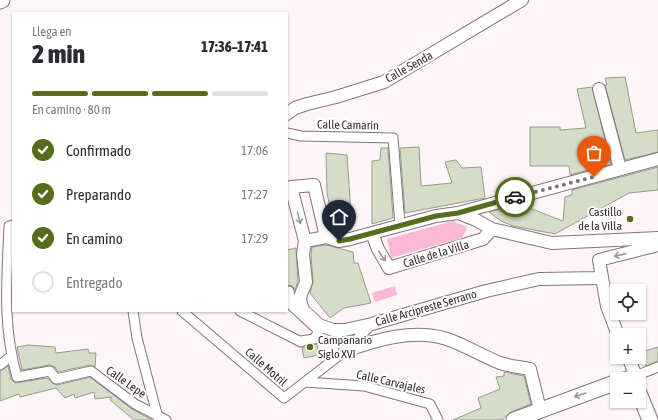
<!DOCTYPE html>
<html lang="es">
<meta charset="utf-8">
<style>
:root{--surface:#fff;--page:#f7f7f7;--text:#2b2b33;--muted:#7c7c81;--line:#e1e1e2;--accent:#576d1d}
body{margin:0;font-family:"Asap Condensed",sans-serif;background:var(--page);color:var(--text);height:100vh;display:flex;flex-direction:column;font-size:15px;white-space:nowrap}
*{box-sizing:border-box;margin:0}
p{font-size:13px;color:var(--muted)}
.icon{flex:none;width:22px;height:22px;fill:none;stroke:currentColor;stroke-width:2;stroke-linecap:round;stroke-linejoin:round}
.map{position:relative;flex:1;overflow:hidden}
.side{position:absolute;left:12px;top:12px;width:276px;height:300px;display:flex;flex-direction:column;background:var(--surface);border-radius:0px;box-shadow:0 1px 3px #0004}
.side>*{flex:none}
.controls{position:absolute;left:610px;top:284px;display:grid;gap:8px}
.controls a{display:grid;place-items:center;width:36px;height:36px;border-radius:0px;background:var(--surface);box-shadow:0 1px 3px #0004;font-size:20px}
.pin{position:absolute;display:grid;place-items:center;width:34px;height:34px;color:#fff;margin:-41px -17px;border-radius:50% 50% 50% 0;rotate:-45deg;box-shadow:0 0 4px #0007}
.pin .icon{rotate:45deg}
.courier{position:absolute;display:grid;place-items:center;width:40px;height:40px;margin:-20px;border:3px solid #576d1d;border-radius:50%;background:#fff;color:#222;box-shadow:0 1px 5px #0007}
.head em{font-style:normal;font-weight:800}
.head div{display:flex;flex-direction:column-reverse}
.head{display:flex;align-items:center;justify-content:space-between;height:68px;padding:0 20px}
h1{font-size:26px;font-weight:800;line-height:30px}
.bar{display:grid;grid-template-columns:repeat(4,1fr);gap:6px 4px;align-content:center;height:48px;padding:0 20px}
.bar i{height:5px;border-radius:3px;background:var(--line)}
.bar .active{background:var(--accent)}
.bar p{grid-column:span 4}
ol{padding:0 20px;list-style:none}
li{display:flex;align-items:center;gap:12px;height:44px}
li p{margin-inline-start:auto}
li .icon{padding:4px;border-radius:50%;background:var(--accent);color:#fff;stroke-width:4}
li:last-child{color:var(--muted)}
li i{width:22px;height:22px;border:2px solid var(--line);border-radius:50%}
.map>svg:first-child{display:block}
.green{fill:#fabad5}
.building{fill:#d5ddc9;stroke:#959d8a}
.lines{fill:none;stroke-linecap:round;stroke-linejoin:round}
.pedestrian-casing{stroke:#87737b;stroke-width:11}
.minor-casing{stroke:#87737b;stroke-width:14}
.tertiary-casing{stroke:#87737b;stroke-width:17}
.pedestrian{stroke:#fff;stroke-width:9}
.minor{stroke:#fff;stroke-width:12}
.tertiary{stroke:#fff;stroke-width:15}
.oneway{stroke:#9a9698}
.done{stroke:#7c7376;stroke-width:4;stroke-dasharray:0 7.2}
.route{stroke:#576d1d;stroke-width:5}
.poi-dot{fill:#576d1d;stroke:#fff;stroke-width:1.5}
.labels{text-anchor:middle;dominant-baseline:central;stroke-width:4;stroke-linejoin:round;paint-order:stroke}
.street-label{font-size:12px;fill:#362d30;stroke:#fff}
.poi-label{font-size:12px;fill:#362d30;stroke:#fff;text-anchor:end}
</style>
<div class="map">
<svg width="658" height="420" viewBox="0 0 658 420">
<rect width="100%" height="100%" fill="#fef5f9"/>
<path class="green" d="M 453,221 L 467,227 L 465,233 L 461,238 L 391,258 L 387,239 Z
M 395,286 L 397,295 L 375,302 L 372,293 Z"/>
<path class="building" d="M 625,77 L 636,133 L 658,130 L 658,152 L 625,160 L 605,85 L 607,85 L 605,78 Z
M 592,87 L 611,164 L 570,175 L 569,166 L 530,166 L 530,127 L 560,127 L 560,130 L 586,128 L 577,89 Z
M 419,147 L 421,186 L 452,183 L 445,162 L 456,160 L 462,168 L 481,167 L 485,198 L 405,213 L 400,148 Z
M 381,148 L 388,148 L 393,218 L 372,224 L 372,161 L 380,160 Z
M 326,153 L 347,155 L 352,229 L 337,233 L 335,232 L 327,193 Z
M 658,167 L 658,190 L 629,193 L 555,234 L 513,226 L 501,221 L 489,212 L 505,208 L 521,209 L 524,206 L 563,221 L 565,197 L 572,195 L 572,190 Z
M 326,245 L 353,252 L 354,263 L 358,263 L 371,303 L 344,308 L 330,318 L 310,293 L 313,282 L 311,254 L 312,247 Z
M 296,248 L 298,281 L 295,290 L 292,286 L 287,285 L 287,250 Z
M 317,344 L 319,355 L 304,358 L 302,348 Z
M 28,345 L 55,347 L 56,353 L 88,349 L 89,353 L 96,353 L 95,367 L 90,365 L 58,372 L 55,367 L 49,365 L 22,370 L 17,347 Z
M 658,347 L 658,361 L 646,366 L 642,352 Z
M 8,366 L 11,379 L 15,383 L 47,378 L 54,384 L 57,385 L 90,377 L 132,409 L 152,420 L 134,420 L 110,400 L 112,397 L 95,399 L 94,392 L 75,398 L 74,394 L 65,398 L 56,388 L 20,397 L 19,394 L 0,401 L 0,371 Z
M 504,372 L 524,376 L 531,404 L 511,412 L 502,420 L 453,420 L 481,408 L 478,398 L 500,389 L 496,377 L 504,376 Z"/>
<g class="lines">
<defs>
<path id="pedestrian" d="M 287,133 L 301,136 L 393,138 L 400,225
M 13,225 L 9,226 C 7,279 2,324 17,377 L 50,371 L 56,379 L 91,371 L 135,404 L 166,420
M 133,311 L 137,338 L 158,418
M 182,311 L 284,398 L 345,351 L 372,324
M 240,311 L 301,342 L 301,341 L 314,339 L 319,331 L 291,305 L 289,291 L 287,292
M 0,365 L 11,356
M 633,377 L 658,367
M 305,382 L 364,386 L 430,404 L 438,420"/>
<path id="minor" d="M 599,89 L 620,169
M 287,114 L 295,108 L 307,104 L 336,97 L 384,82 L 522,0
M 458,213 L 658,159
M 492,229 L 483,239 L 389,268 L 378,249 L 372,233 L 436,216 L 458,213 L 476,220 L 492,229 L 552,243 L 658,238
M 326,237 L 314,185 L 291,187 L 305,241 L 303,254 L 306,282 L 300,297 L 301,304 L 303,310 L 319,325 L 333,330 L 345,330 L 372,324 L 486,291 L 539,279 L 601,278
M 305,241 L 326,237 L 339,241 L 350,239 L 372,233
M 618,335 L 607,306 L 599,260 L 658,245
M 345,351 C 376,340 414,328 447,339 C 465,345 482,356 500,363 C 509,366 520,367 530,369 L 540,410
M 628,357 L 636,376"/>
<path id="tertiary" d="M 0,1 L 2,0
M 627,379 L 633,377 L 633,379
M 639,393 L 650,420
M 514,420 L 617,382"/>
</defs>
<use href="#pedestrian" class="pedestrian-casing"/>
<use href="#minor" class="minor-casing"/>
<use href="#tertiary" class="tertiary-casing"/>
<use href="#pedestrian" class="pedestrian"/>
<use href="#minor" class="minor"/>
<use href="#tertiary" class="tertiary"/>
</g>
<defs><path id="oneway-shaft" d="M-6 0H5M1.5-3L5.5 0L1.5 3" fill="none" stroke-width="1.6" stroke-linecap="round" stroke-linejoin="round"/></defs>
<g class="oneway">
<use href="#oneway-shaft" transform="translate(299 218) rotate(75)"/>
<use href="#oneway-shaft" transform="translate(620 255) rotate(167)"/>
<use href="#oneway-shaft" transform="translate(382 256) rotate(57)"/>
<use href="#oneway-shaft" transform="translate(580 395) rotate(161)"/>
</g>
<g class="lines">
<path class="done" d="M 515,197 L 594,177"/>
<path class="route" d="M 339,241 L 350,239 L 436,216 L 458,213 L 515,197"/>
</g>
<g class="poi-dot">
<circle cx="630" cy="219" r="4"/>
<circle cx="310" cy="347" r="4"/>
</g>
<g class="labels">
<g class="street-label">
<text transform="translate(409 67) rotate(-29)">Calle Senda</text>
<text transform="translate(348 125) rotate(1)">Calle Camarín</text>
<text transform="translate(436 254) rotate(-17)">Calle de la Villa</text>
<text transform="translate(426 308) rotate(-16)">Calle Arcipreste Serrano</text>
<text transform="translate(266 367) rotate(41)">Calle Motril</text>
<text transform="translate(126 382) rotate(35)">Calle Lepe</text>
<text transform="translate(391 382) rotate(13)">Calle Carvajales</text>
</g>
<g class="poi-label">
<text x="622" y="212">Castillo<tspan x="622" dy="14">de la Villa</tspan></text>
<text x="318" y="340" text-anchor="start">Campanario<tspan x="318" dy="14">Siglo XVI</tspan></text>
</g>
</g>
</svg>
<div class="controls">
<a><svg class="icon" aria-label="locate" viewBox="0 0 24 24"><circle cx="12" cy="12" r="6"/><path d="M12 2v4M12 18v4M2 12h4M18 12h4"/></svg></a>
<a>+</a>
<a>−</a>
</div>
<div class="pin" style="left:594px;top:177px;background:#ea580c"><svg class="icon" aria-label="bag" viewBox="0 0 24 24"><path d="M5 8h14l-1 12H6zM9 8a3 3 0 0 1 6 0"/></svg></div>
<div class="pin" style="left:339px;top:241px;background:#1f2937"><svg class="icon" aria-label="home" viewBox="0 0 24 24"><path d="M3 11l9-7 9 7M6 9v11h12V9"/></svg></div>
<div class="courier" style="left:515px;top:197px"><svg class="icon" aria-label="car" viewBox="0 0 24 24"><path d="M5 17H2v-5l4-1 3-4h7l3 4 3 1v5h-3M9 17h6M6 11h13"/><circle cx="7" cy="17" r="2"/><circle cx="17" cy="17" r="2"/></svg></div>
<section class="side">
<div class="head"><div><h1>2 min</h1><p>Llega en</p></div><em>17:36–17:41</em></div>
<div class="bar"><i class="active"></i><i class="active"></i><i class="active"></i><i></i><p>En camino · 80 m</p></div>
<ol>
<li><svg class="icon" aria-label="check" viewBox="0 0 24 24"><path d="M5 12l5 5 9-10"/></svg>Confirmado<p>17:06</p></li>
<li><svg class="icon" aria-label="check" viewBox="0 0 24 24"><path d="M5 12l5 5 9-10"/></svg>Preparando<p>17:27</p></li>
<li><svg class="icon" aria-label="check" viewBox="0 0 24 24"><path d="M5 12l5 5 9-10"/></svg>En camino<p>17:29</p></li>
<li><i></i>Entregado</li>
</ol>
</section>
</div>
